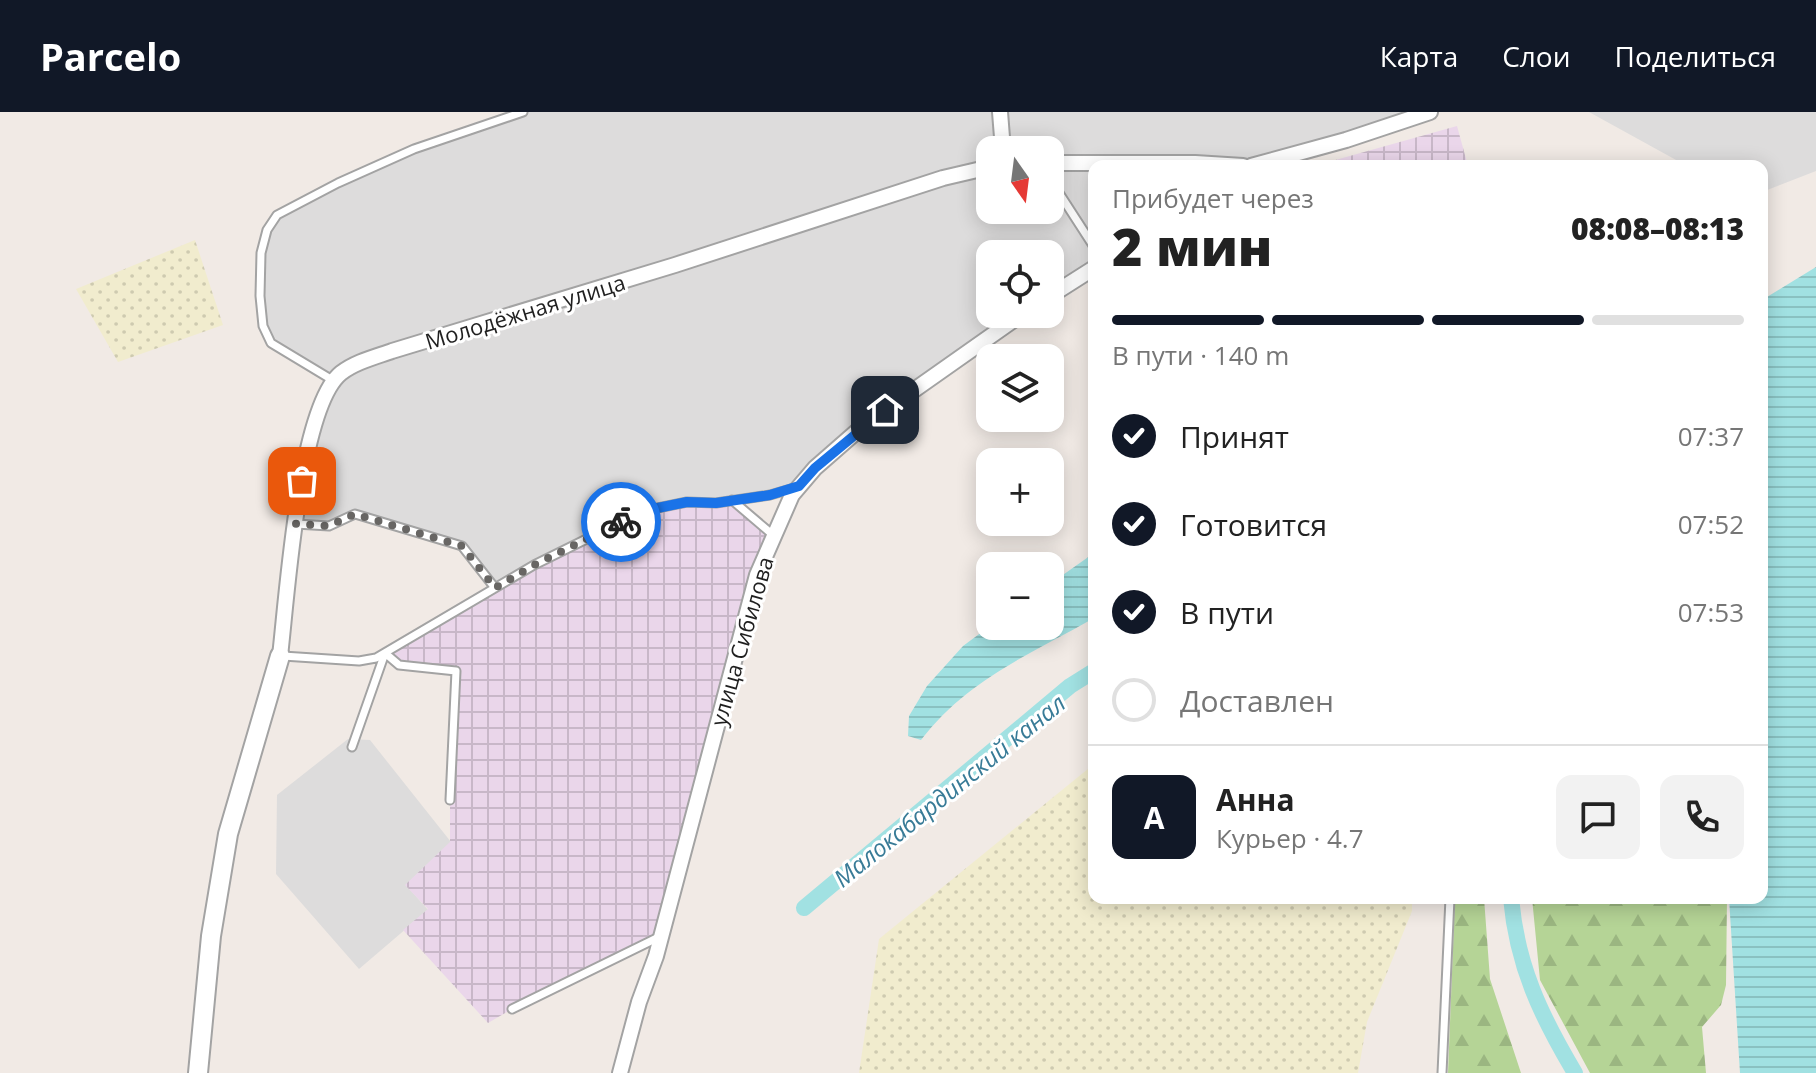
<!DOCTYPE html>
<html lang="ru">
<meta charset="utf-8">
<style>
:root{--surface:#fff;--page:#f2f2f2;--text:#222;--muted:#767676;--line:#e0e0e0;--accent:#111827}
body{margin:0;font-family:"Open Sans",sans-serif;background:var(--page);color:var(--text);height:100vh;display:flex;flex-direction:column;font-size:30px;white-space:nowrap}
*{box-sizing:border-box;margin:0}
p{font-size:26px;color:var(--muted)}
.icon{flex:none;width:44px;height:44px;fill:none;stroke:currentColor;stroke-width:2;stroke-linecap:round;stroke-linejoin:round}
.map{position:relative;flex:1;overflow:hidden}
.sheet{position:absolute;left:1088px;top:48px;width:680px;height:744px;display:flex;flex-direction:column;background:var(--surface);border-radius:16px;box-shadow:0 4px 20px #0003}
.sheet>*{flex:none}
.needle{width:52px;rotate:166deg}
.fabs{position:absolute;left:976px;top:24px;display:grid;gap:16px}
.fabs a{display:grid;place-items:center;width:88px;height:88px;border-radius:16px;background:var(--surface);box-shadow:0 4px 20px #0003;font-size:40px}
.pin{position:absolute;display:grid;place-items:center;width:68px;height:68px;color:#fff;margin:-34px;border-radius:16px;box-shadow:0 4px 12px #0006}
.courier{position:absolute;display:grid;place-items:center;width:80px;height:80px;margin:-40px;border:6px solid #1a73e8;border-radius:50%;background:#fff;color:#222;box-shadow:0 2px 10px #0007}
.head em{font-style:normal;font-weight:800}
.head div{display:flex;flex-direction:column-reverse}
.head{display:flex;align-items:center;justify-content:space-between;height:136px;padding:0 24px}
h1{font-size:52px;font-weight:800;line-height:60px}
.bar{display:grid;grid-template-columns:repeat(4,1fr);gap:12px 8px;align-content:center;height:96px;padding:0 24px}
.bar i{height:10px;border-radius:6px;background:var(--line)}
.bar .on{background:var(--accent)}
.bar p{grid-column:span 4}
.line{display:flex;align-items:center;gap:20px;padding:0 24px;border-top:2px solid var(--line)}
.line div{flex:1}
.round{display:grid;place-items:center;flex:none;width:84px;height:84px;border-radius:16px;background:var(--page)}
ol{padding:0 24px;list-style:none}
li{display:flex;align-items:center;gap:24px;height:88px}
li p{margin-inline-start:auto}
li .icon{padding:8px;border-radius:50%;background:var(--accent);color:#fff;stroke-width:4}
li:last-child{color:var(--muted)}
li i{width:44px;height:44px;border:4px solid var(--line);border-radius:50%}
header{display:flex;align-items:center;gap:48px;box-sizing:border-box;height:112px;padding:0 40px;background:var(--accent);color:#fff}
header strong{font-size:38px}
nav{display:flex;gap:44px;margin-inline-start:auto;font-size:28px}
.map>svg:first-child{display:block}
.residential{fill:#dddcdc;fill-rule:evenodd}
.industrial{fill:url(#industrial-grid)}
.farmland{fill:url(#farmland-dots)}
.forest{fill:url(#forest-firs)}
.water{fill:url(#water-rules)}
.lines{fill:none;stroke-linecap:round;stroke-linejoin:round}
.canal{stroke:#a1e1e2;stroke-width:16}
.service-casing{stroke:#a3a3a3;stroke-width:11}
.minor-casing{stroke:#a3a3a3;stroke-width:18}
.tertiary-casing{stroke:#a3a3a3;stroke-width:22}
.service{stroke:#fff;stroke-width:7}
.minor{stroke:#fff;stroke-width:14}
.tertiary{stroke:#fff;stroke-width:18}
.done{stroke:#686664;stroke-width:8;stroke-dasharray:0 14.4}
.route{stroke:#1a73e8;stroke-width:10}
.labels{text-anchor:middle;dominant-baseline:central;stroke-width:6;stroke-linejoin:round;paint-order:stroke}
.street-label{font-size:22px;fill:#1f1f1f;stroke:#fff}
.water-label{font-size:24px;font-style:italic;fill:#387b97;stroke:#fff}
</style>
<header>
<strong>Parcelo</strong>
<nav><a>Карта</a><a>Слои</a><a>Поделиться</a></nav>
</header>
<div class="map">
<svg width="1816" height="961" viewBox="0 0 1816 961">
<defs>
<pattern id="industrial-grid" width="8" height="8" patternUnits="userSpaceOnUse" patternTransform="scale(2)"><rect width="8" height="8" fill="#ead6ea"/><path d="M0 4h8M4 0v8" fill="none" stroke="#c8b7c8"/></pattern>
<pattern id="farmland-dots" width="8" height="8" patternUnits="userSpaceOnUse" patternTransform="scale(2)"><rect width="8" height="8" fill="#f1ecce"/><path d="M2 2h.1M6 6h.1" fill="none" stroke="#cecab0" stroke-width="1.8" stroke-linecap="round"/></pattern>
<pattern id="forest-firs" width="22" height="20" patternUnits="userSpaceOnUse" patternTransform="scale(2)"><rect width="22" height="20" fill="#b5d496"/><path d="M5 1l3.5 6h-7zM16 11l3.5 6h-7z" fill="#9bb681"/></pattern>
<pattern id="water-rules" width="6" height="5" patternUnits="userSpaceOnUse" patternTransform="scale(2)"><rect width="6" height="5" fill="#a1e1e2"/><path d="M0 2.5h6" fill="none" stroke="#8ac1c1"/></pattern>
</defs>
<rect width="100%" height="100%" fill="#f1eae5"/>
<path class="residential" d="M 523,0 L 1430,0 L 1251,54 L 1094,54 L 1094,156 L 1050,184 L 1050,142 L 990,142 L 990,202 L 1022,202 L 931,265 L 799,374 L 716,391 L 495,476 L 462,434 L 355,402 L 329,414 L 296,412 L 305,348 L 334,269 L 271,231 L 263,214 L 260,184 L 267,118 L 277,103 L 414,37 ZM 990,38 L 1050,38 L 1050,98 L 990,98 Z
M 1589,0 L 1816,0 L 1816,59 L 1762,80 L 1762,54 L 1687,54 Z
M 348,627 L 370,628 L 451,730 L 406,773 L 428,798 L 359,857 L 276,762 L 277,683 Z"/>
<path class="industrial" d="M 1457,14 L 1468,54 L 1314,54 Z
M 732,388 L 773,423 L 661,824 L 512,897 L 488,911 L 403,818 L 428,797 L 405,773 L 450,730 L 450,688 L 455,560 L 399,553 L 385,541 L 534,453 L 643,399 L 687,390 Z"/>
<path class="farmland" d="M 195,128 L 223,213 L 118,250 L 76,177 Z
M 1094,652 L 1094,786 L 1412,786 L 1412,799 L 1367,910 L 1358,961 L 859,961 L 879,827 Z"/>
<path class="forest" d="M 1455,786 L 1484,786 L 1490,867 L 1521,961 L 1448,961 Z
M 1532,786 L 1727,786 L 1726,873 L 1721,893 L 1702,915 L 1706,961 L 1590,961 L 1540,868 Z"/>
<path class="water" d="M 1816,155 L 1816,961 L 1740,961 L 1729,786 L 1762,786 L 1762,188 Z
M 1094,441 L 1094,506 C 1029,543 968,567 921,628 L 908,624 L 909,604 L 927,574 L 963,534 L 990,514 L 1050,514 L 1050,472 Z"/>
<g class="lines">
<path class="canal" d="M 1511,786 C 1517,854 1541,904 1575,961
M 804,796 L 1070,574 L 1094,559"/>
<defs>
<path id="service" d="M 1050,67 L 1094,135
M 334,269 L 271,231 L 263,214 L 260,184 L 261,141 L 267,118 L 277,103 L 338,71 L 414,37 L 523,0
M 732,388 L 773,423
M 296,412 L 329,414 L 355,402 L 462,434 L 495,476
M 385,541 L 399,553 L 456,559 L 450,688
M 283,544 L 359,549 L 376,546 L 534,453 L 643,399 L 687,390 L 716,391 L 770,383 L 794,376
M 352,635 L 385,541
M 512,897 L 659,825
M 1442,961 L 1450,786"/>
<path id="minor" d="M 1000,0 L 1003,38
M 1050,51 L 1195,51 L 1243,54
M 1251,54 L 1346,28 L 1430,0
M 1050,184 L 1094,156
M 280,544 C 287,485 299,295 341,261 C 355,250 375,245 392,239 L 675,153 L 943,66 L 990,55
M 620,961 L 639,890 L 656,844 L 757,463 L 792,383 L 815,356 L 863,314 L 1022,202"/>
<path id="tertiary" d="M 198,961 L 211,824 L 228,722 L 280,544"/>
</defs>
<use href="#service" class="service-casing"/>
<use href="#minor" class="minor-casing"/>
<use href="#tertiary" class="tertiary-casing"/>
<use href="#service" class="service"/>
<use href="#minor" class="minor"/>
<use href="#tertiary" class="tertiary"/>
</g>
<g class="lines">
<path class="done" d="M 302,369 L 296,412 L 329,414 L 355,402 L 462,434 L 495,476 L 534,453 L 621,410"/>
<path class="route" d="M 621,410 L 643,399 L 687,390 L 716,391 L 770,383 L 799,374 L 815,356 L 885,298"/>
</g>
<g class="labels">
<g class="street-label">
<text transform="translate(525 199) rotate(-17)">Молодёжная улица</text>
<text transform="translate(741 529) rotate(-74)">улица Сибилова</text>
</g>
<g class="water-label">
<text transform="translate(949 678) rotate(-39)">Малокабардинский канал</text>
</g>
</g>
</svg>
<div class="fabs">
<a><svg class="needle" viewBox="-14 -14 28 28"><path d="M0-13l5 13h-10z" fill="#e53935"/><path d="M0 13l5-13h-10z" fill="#767676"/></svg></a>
<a><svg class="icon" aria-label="locate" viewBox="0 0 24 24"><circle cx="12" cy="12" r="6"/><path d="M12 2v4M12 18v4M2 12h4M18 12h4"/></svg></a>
<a><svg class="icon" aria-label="layers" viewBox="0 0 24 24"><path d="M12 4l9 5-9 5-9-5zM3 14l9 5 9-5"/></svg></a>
<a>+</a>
<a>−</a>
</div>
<div class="pin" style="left:302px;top:369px;background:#ea580c"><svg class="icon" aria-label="bag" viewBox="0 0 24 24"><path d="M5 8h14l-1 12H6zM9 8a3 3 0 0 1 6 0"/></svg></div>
<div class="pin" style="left:885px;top:298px;background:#1f2937"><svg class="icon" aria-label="home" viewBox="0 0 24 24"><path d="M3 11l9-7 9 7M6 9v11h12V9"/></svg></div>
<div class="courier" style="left:621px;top:410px"><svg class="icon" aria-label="bike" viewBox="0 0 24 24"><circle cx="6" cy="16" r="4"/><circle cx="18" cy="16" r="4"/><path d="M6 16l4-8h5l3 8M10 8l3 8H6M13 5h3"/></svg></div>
<section class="sheet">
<div class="head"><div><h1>2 мин</h1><p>Прибудет через</p></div><em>08:08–08:13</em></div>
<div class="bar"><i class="on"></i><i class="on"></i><i class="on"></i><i></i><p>В пути · 140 m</p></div>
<ol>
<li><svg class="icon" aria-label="check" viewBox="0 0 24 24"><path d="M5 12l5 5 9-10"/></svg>Принят<p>07:37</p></li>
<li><svg class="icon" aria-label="check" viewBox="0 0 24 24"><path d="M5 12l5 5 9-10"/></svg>Готовится<p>07:52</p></li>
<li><svg class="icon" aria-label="check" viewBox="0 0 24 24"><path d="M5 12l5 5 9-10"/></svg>В пути<p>07:53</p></li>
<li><i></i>Доставлен</li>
</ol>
<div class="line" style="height:144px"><b class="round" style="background:var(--accent);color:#fff">А</b><div><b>Анна</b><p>Курьер · 4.7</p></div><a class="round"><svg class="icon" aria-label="chat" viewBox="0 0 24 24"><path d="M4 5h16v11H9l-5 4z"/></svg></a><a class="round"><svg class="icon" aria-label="phone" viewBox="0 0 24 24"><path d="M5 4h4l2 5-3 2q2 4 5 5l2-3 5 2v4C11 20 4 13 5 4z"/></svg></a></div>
</section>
</div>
